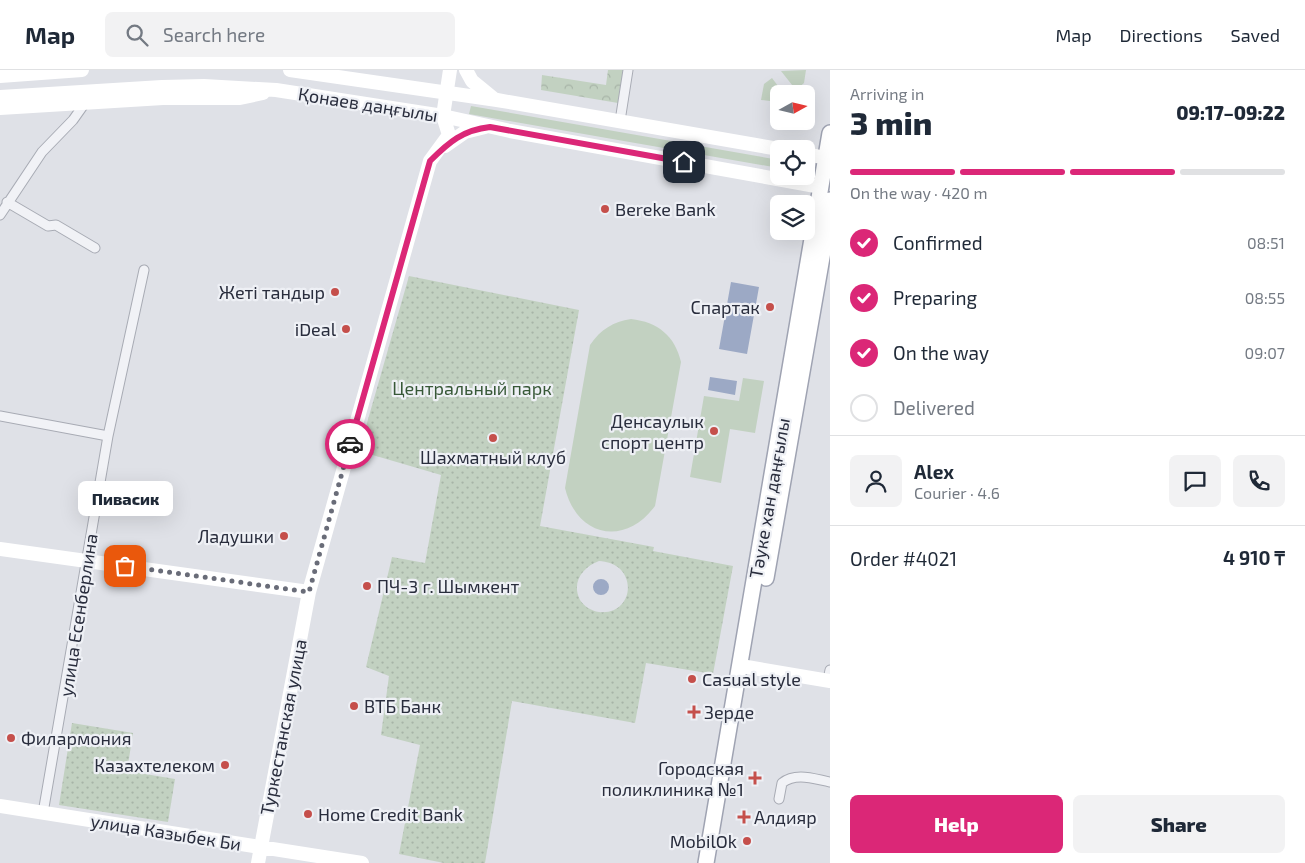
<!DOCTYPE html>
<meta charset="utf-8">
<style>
:root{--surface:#fff;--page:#f2f2f3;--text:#1f2937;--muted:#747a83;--line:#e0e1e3;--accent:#db2777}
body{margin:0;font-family:"Exo 2",sans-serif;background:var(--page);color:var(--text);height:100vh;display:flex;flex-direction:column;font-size:19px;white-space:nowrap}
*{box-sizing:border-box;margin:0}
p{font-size:16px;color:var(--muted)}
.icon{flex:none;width:28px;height:28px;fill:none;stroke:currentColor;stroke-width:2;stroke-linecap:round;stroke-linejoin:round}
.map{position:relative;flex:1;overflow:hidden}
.details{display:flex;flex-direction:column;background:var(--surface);width:475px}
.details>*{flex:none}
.needle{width:32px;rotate:82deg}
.controls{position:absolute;left:770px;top:15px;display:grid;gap:10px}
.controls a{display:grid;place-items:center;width:45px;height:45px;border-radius:8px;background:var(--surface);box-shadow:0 5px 20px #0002;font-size:25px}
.pin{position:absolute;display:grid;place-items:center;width:42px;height:42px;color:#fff;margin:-21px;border-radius:10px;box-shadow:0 2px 8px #0006}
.courier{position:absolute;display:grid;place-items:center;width:50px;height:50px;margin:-25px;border:4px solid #db2777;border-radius:50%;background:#fff;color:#222;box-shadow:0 1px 6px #0007}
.bubble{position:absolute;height:35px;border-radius:8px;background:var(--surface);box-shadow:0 5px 20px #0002;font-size:16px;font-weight:800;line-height:35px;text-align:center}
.summary em{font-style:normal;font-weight:800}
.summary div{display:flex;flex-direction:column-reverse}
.summary{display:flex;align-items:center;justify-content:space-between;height:85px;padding:0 20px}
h1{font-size:32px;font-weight:800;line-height:38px}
.bar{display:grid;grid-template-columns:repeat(4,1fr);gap:8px 5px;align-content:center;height:60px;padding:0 20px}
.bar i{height:6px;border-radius:4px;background:var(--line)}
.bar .selected{background:var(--accent)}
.bar p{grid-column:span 4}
.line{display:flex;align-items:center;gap:12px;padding:0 20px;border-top:1px solid var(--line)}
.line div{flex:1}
.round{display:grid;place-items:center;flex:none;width:52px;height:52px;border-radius:8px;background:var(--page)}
ol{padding:0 20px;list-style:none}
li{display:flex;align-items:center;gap:15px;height:55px}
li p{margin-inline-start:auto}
li .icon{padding:5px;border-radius:50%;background:var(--accent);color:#fff;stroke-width:4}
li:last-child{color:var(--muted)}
li i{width:28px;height:28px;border:2px solid var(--line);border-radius:50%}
.cta{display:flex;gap:10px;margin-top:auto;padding:10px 20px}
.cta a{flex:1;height:58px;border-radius:8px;background:var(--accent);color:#fff;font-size:20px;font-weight:800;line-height:58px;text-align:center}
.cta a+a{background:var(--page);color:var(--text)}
header{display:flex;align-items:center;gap:30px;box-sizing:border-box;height:70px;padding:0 25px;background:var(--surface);border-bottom:1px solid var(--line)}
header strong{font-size:24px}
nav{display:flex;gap:28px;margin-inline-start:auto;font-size:18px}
.search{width:350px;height:45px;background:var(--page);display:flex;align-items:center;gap:12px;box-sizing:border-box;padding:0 18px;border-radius:8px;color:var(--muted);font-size:19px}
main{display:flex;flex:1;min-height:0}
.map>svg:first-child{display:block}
.grass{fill:#c2d1c1}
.forest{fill:url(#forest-crowns)}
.park{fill:url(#park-dots);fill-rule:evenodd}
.water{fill:#9ca9c5}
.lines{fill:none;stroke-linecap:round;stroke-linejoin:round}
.street-casing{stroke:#a8abb4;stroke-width:11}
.primary-casing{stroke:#9fa3b2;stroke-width:18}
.street{stroke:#f1f2f6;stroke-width:9}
.secondary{stroke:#fff;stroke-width:14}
.primary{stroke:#fff;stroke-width:15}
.done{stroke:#696c78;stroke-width:5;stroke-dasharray:0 9}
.route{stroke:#db2777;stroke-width:6}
.poi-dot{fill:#c54f4b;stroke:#eef0f5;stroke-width:2}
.labels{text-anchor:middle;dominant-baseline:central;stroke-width:4.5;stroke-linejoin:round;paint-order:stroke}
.street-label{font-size:18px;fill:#292d3d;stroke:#eef0f5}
.poi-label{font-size:18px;fill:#292d3d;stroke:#eef0f5;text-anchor:start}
.park-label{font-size:18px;fill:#375837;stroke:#eef0f5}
</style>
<header>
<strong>Map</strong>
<div class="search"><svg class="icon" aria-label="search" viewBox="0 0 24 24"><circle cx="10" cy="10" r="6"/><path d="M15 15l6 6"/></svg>Search here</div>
<nav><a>Map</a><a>Directions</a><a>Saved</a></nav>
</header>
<main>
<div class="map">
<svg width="830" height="793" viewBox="0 0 830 793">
<defs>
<pattern id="forest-crowns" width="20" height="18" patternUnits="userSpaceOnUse" patternTransform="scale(1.25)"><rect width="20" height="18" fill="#c2d1c1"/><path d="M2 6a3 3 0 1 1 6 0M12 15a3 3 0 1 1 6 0" fill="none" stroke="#a7b4a7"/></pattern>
<pattern id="park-dots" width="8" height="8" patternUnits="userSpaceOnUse" patternTransform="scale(1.25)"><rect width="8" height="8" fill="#c2d1c1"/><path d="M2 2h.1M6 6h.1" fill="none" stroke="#a7b4a7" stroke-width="1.8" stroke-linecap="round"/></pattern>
</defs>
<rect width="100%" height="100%" fill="#dfe1e7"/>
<path class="grass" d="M 806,0 L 804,13 L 796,20 L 781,1 Z
M 772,8 L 784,24 L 779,24 L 778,32 L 761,30 L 764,14 Z
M 471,36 L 779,90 L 779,98 L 469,44 Z
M 631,249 C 658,252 675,266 681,292 L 655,436 C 625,477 577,467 565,418 L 590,275 C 601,259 613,252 631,249 Z
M 743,308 L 764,311 L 755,363 L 730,359 L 721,413 L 690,407 L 704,326 L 739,331 Z"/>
<path class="forest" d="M 608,0 L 623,0 L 618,33 L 541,20 L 542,5 L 606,15 Z"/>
<path class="park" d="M 409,206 L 579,240 L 540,456 L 654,477 L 653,481 L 733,496 L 713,604 L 646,593 L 635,653 L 512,631 L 485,793 L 444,793 L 399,784 L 420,675 L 381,665 L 389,606 L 366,597 L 392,487 L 425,493 L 441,405 L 359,381 ZM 599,491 C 640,493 635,546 599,542 C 591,541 584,536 580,530 C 571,512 583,497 599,491 Z
M 72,653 L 133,663 L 127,701 L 175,709 L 168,752 L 59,735 Z"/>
<path class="water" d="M 731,212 L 759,217 L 747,284 L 719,279 Z
M 710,307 L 737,311 L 735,325 L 708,320 Z
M593 517a8 8 0 1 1 16 0a8 8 0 1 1-16 0Z"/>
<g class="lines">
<defs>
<path id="street" d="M 620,51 L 628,0
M 7,132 L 48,156 L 56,155 L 95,178
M 0,145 L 42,82 L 73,50 L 85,33
M 0,346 L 108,366
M 828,610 L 830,600
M 779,729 L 782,713 C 796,702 814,709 830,712
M 43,743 L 108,366 L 144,200"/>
<path id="primary" d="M 766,508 L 829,147 L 830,130
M 706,793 L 830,63"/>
</defs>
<use href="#street" class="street-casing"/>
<use href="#primary" class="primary-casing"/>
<use href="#street" class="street"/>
<path class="secondary" d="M 290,0 L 497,30 L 779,79
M 466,0 L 472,11 L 494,29
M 0,6 L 82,0
M 0,27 L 162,17 L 204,16 L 276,20 L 443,46 L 510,61 L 821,117
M 0,38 L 163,28 L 240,28 L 263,23
M 445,76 L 465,62 L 485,57
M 806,84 L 826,88
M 0,479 L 309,522
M 741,596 L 830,611
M 0,736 L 362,793
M 258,793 L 309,522 L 430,91 L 449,65 L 443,46 L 450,0"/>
<use href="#primary" class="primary"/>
</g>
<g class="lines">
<path class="done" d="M 125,496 L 309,522 L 350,374"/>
<path class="route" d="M 350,374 L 430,91 C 449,72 463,60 490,57 L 684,92"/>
</g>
<g class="poi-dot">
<circle cx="605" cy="139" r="5"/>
<circle cx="335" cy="222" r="5"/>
<circle cx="770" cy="237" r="5"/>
<circle cx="346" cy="259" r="5"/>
<circle cx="714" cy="361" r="5"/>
<circle cx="493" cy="368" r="5"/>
<circle cx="284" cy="466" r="5"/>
<circle cx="367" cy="516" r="5"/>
<circle cx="692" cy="609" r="5"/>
<circle cx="354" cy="636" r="5"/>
<path d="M691.5 634.5h5v5h5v5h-5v5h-5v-5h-5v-5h5z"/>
<circle cx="11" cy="668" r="5"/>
<circle cx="225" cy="695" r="5"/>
<path d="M752.5 700.5h5v5h5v5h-5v5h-5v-5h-5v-5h5z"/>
<circle cx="308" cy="744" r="5"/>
<path d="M741.5 739.5h5v5h5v5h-5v5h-5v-5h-5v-5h5z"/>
<circle cx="747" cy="771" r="5"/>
</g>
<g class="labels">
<g class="street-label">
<text transform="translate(368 34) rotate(9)">Қонаев даңғылы</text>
<text transform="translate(769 428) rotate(-80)">Тәуке хан даңғылы</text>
<text transform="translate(78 545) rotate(-81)">улица Есенберлина</text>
<text transform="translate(283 657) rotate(-79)">Туркестанская улица</text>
<text transform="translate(166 762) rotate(9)">улица Казыбек Би</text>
</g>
<g class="poi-label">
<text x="615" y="139">Bereke Bank</text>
<text x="325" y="222" text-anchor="end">Жетi тандыр</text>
<text x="760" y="237" text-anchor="end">Спартак</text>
<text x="336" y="259" text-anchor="end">iDeal</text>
<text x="704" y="351" text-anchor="end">Денсаулык<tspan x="704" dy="21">спорт центр</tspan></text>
<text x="493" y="387" text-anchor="middle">Шахматный клуб</text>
<text x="274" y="466" text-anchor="end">Ладушки</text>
<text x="377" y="516">ПЧ-3 г. Шымкент</text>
<text x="702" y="609">Casual style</text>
<text x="364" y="636">ВТБ Банк</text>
<text x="704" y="642">Зерде</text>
<text x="21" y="668">Филармония</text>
<text x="215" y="695" text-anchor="end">Казахтелеком</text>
<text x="744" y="698" text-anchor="end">Городская<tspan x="744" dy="21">поликлиника №1</tspan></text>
<text x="318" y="744">Home Credit Bank</text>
<text x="754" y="747">Алдияр</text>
<text x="737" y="771" text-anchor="end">MobilOk</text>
</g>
<g class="park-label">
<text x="472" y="318">Центральный парк</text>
</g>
</g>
</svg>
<div class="controls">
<a><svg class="needle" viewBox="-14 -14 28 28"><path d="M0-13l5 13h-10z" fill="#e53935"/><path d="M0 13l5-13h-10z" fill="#747a83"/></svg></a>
<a><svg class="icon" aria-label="locate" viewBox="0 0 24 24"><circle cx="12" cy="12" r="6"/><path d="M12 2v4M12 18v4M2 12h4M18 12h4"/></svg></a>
<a><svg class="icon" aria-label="layers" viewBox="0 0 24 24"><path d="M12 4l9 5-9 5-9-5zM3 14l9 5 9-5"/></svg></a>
</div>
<div class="pin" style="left:125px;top:496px;background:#ea580c"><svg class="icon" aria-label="bag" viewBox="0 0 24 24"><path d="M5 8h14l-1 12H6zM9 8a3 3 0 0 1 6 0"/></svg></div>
<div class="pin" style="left:684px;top:92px;background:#1f2937"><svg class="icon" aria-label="home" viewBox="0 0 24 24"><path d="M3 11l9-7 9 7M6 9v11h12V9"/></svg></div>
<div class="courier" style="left:350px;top:374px"><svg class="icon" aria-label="car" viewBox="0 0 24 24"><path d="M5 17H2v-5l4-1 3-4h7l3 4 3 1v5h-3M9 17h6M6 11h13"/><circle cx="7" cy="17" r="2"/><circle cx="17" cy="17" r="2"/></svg></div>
<div class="bubble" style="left:78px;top:411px;width:95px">Пивасик</div>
</div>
<section class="details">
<div class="summary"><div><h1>3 min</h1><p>Arriving in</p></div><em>09:17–09:22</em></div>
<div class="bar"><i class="selected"></i><i class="selected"></i><i class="selected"></i><i></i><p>On the way · 420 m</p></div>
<ol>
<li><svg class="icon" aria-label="check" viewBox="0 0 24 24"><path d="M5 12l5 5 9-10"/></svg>Confirmed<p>08:51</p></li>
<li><svg class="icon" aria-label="check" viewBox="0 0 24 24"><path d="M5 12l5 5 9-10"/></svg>Preparing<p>08:55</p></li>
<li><svg class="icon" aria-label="check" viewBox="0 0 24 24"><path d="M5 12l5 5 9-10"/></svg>On the way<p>09:07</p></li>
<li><i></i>Delivered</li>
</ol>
<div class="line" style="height:90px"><a class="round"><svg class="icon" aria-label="person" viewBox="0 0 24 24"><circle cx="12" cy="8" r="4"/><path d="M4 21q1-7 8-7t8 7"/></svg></a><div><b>Alex</b><p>Courier · 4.6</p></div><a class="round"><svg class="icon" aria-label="chat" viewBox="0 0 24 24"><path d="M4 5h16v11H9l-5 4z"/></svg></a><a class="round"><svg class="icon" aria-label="phone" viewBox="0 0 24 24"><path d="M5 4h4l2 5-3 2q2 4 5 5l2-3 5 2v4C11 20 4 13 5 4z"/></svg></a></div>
<div class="line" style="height:65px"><div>Order #4021</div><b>4 910 ₸</b></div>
<div class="cta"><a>Help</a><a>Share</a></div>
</section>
</main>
